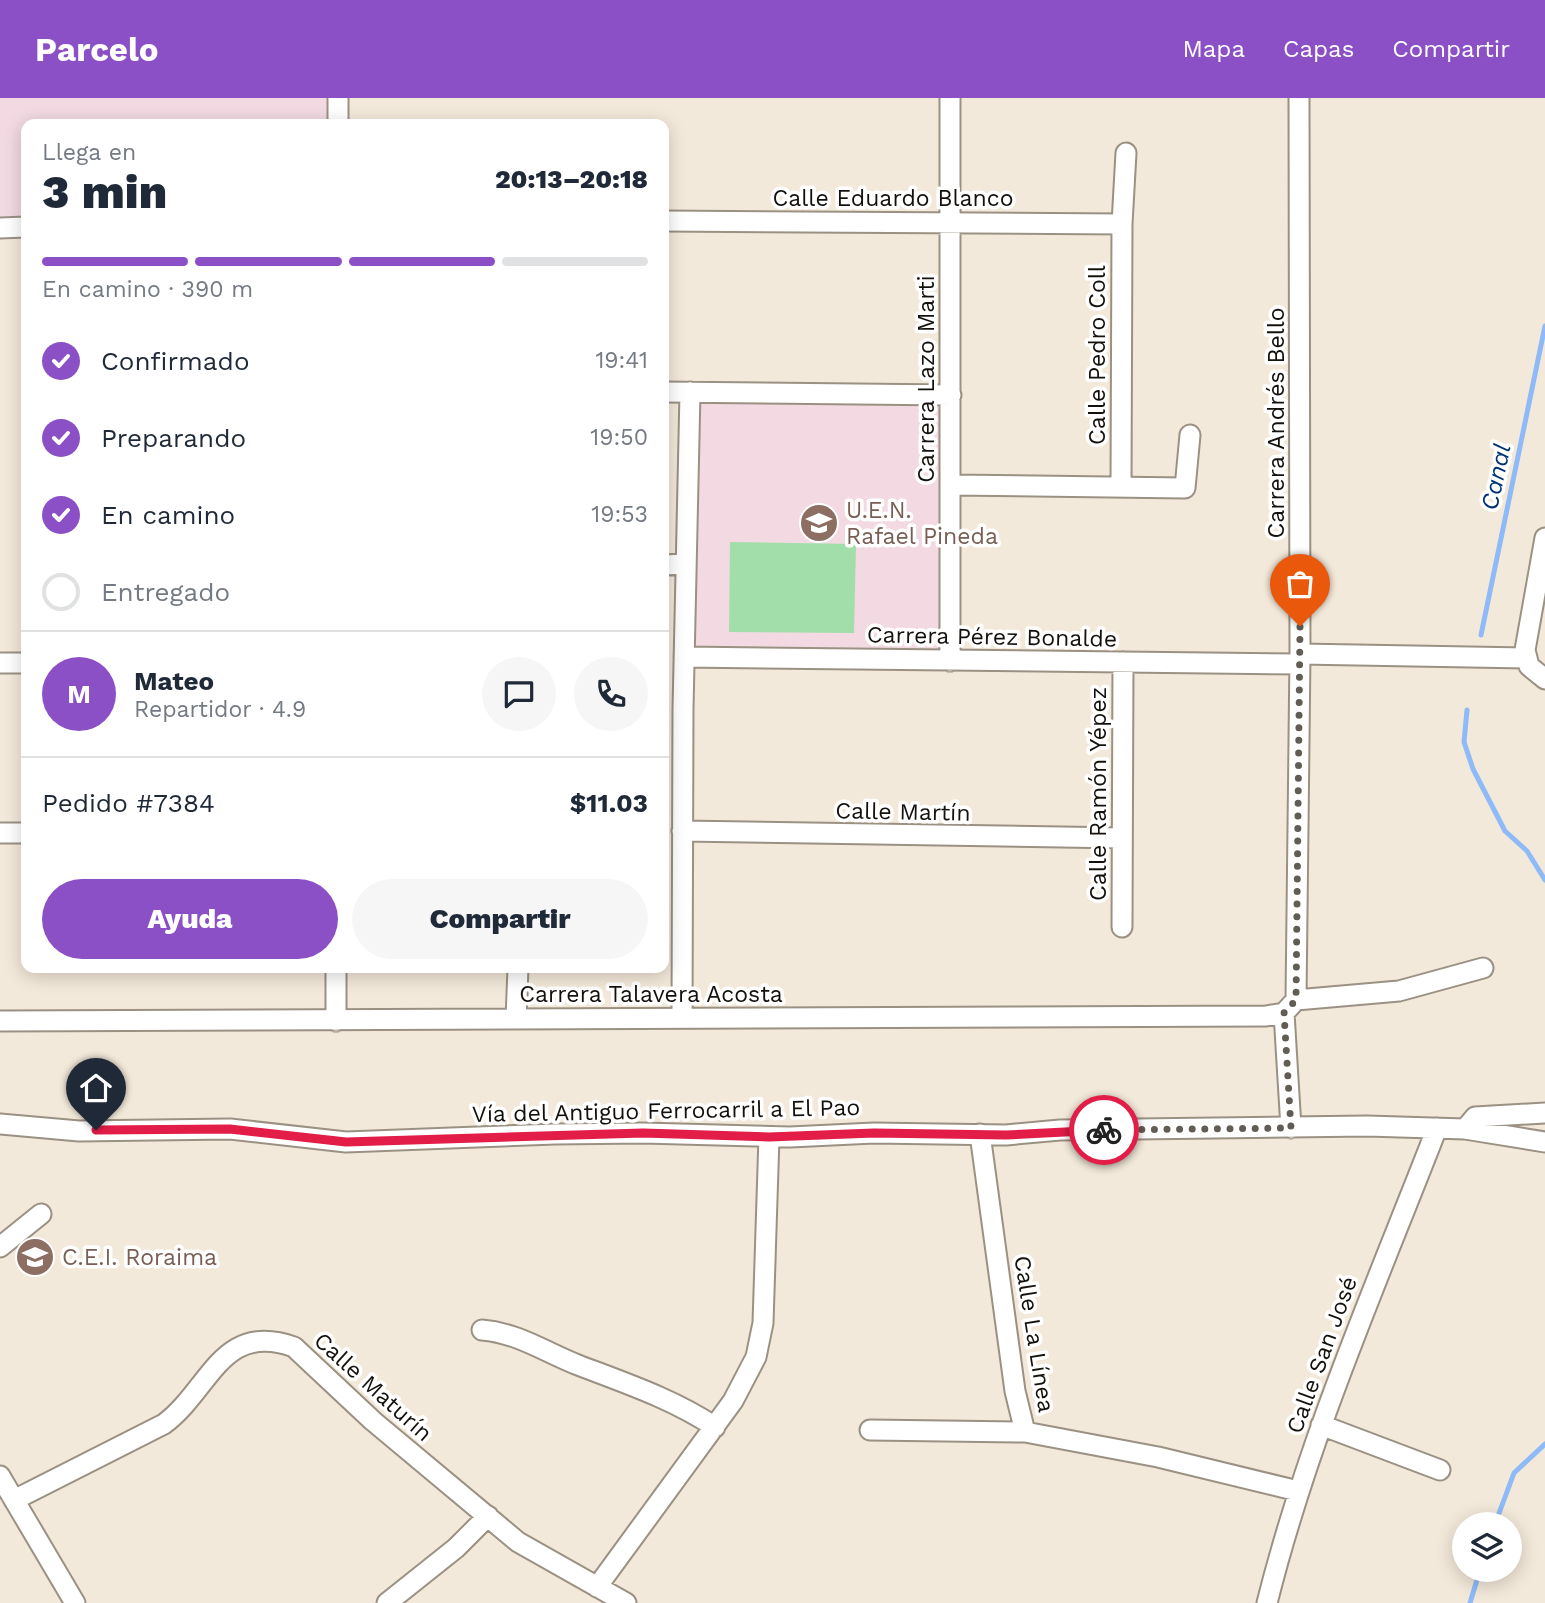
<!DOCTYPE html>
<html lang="es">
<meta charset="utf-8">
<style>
:root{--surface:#fff;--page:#f6f6f7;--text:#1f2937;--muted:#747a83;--line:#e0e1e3;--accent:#8b4fc6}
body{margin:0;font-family:"Work Sans",sans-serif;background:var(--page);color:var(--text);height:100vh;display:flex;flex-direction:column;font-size:26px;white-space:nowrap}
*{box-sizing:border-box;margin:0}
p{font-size:23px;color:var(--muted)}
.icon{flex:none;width:38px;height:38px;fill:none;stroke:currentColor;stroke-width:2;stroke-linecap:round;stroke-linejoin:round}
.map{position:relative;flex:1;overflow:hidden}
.details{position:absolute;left:21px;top:21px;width:648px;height:854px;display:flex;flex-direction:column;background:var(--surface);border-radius:14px;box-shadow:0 4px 18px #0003}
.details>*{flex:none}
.fabs{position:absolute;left:1452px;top:1414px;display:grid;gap:14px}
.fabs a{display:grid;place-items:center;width:70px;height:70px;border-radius:50%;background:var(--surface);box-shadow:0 4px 18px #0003;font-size:35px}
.pin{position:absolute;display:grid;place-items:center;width:60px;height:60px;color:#fff;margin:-72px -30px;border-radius:50% 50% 50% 0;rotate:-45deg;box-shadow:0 0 7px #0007}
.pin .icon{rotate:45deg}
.courier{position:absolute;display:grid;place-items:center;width:70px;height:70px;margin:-35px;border:5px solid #e11d48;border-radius:50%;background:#fff;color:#222;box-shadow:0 2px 9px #0007}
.headline em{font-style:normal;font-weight:800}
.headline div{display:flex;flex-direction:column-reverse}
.headline{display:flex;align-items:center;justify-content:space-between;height:119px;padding:0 21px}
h1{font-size:46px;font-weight:800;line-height:52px}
.bar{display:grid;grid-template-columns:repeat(4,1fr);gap:10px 7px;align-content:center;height:84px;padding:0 21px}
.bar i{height:9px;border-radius:5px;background:var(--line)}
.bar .active{background:var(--accent)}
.bar p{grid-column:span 4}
.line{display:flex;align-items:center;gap:18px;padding:0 21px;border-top:2px solid var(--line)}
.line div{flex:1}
.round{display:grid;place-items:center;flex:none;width:74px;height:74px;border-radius:37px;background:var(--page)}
ol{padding:0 21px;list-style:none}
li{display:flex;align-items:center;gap:21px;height:77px}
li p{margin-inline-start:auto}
li .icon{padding:7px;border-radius:50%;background:var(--accent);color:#fff;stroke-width:4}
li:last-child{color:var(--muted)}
li i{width:38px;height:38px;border:4px solid var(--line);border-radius:50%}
.primary-button{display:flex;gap:14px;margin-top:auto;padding:14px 21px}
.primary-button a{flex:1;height:80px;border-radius:42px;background:var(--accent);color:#fff;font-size:28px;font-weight:800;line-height:80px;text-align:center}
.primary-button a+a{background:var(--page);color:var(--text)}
header{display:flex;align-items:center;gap:42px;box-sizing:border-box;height:98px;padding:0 35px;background:var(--accent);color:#fff}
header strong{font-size:33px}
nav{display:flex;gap:38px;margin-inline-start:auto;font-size:24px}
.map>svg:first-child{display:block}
.education{fill:#f2d9e2}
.pitch{fill:#a1deaa}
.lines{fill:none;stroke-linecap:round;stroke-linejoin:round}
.stream{stroke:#8fbaf8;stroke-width:5}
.minor-casing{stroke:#9a9183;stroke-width:23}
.minor{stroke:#fff;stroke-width:19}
.done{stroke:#625d54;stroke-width:7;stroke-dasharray:0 12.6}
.route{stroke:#e11d48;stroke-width:9}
.labels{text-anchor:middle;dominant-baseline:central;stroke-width:7;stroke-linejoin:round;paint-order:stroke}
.street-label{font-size:23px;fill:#14110c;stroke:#fff}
.education-label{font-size:23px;fill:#785e54;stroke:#fff;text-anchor:start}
.water-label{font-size:24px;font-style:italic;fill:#003274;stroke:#fff}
</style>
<header>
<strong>Parcelo</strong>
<nav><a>Mapa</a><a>Capas</a><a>Compartir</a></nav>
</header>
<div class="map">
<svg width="1545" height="1505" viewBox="0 0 1545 1505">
<rect width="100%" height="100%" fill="#f3e9da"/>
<path class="education" d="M 0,0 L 338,0 L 338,26 L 26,26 L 26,129 L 0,130 Z
M 690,294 L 951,297 L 950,563 L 684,559 Z"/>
<path class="pitch" d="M 730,444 L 856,446 L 854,535 L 729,534 Z"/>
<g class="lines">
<path class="stream" d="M 1481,537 L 1545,228
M 1467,612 L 1464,644 L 1473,671 L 1505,733 L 1527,753 L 1545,782
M 1495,1426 L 1514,1375 L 1545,1346
M 1470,1505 L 1480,1472"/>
<defs>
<path id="minor" d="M 950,0 L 950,563
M 338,26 L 338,0
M 663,123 L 1122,126
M 0,130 L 26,129
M 663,294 L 951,297
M 951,387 L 1185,390 L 1190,337
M 1121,388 L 1122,126 L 1126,55
M 1545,440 L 1525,552 L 1529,568 L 1545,581
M 663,467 L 686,466
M 1300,556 L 1526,560
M 684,559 L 1300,566
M 0,565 L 26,565
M 682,733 L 1122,740
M 0,735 L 26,735
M 1122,829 L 1123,564
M 1296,902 L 1300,556 L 1299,0
M 1296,902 L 1399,893 L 1483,870
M 1284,915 L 1291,1030
M 682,920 L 683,611 L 690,294
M 516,921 L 518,870
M 0,923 L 1266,918 L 1284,915 L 1296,902
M 336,923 L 336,870
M 0,1026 L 79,1033 L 230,1031 L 346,1044 L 555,1036 L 643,1035 L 790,1039 L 874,1035 L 1006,1037 L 1060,1032 L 1367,1028 L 1465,1031 L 1545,1044
M 1465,1031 L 1475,1019 L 1545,1015
M 980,1036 L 1015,1293 L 1025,1334 L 1158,1359 L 1298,1393
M 0,1149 L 41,1116
M 482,1232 C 518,1235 545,1254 578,1267 C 625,1285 673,1301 715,1329
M 1321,1327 L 1440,1372
M 870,1332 L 1025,1334
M 0,1378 L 75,1505
M 14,1402 L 164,1326 C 211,1291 221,1223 294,1249 L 373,1323 L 518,1444 L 626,1505
M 597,1489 L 733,1303 L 756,1259 L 763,1225 L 769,1039
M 387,1505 L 456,1450 L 488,1418
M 1267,1505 C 1308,1341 1376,1187 1437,1030"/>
</defs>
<use href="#minor" class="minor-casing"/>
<use href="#minor" class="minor"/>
</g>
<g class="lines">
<path class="done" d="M 1104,1032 L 1291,1030 L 1284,915 L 1296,902 L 1300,528"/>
<path class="route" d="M 96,1032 L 230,1031 L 346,1044 L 643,1035 L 769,1039 L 874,1035 L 1006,1037 L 1104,1032"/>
</g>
<defs>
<symbol id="school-disc" viewBox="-11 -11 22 22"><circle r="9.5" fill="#8d6e63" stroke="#fff"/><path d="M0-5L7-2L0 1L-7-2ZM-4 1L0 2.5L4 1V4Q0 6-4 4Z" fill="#fff"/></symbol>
</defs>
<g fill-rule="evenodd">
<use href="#school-disc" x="797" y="403" width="44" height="44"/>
<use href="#school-disc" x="13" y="1137" width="44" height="44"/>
</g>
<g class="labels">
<g class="street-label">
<text x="893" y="100">Calle Eduardo Blanco</text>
<text transform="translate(1097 257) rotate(-90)">Calle Pedro Coll</text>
<text transform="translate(926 281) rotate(-90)">Carrera Lazo Marti</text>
<text transform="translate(1276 325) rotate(-90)">Carrera Andrés Bello</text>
<text transform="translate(992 539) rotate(1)">Carrera Pérez Bonalde</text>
<text transform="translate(1098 696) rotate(-90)">Calle Ramón Yépez</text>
<text transform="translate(903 714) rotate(1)">Calle Martín</text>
<text x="651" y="896">Carrera Talavera Acosta</text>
<text transform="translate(666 1013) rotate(-1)">Vía del Antiguo Ferrocarril a El Pao</text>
<text transform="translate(1034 1236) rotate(81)">Calle La Línea</text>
<text transform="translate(1322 1257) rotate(-70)">Calle San José</text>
<text transform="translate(373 1289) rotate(42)">Calle Maturín</text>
</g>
<g class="education-label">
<text x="846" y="412">U.E.N.<tspan x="846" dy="26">Rafael Pineda</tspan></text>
<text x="62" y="1159">C.E.I. Roraima</text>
</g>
<g class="water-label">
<text transform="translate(1496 379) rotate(-78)">Canal</text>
</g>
</g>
</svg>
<div class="fabs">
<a><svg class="icon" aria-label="layers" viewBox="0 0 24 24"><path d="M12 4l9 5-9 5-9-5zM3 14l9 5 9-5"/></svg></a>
</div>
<div class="pin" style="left:1300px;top:528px;background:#ea580c"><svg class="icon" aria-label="bag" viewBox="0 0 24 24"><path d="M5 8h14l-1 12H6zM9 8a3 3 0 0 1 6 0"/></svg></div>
<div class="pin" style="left:96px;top:1032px;background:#1f2937"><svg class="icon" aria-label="home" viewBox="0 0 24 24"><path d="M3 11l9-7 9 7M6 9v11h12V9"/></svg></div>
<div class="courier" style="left:1104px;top:1032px"><svg class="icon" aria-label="bike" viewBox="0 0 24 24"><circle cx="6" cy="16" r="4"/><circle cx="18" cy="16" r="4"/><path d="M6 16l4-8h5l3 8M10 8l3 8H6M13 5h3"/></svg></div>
<section class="details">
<div class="headline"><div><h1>3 min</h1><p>Llega en</p></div><em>20:13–20:18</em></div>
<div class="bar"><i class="active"></i><i class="active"></i><i class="active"></i><i></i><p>En camino · 390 m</p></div>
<ol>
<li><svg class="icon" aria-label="check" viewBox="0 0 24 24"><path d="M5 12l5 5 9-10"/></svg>Confirmado<p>19:41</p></li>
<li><svg class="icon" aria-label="check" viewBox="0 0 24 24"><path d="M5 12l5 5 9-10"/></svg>Preparando<p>19:50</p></li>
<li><svg class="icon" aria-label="check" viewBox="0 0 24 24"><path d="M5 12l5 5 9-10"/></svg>En camino<p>19:53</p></li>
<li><i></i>Entregado</li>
</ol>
<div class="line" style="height:126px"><b class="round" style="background:var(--accent);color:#fff">M</b><div><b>Mateo</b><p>Repartidor · 4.9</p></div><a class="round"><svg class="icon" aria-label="chat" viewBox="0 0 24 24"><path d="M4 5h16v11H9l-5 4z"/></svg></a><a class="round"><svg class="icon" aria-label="phone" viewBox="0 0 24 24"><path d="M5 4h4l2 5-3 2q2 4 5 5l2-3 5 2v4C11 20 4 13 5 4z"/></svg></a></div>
<div class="line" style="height:91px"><div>Pedido #7384</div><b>$11.03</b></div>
<div class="primary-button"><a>Ayuda</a><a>Compartir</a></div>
</section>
</div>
